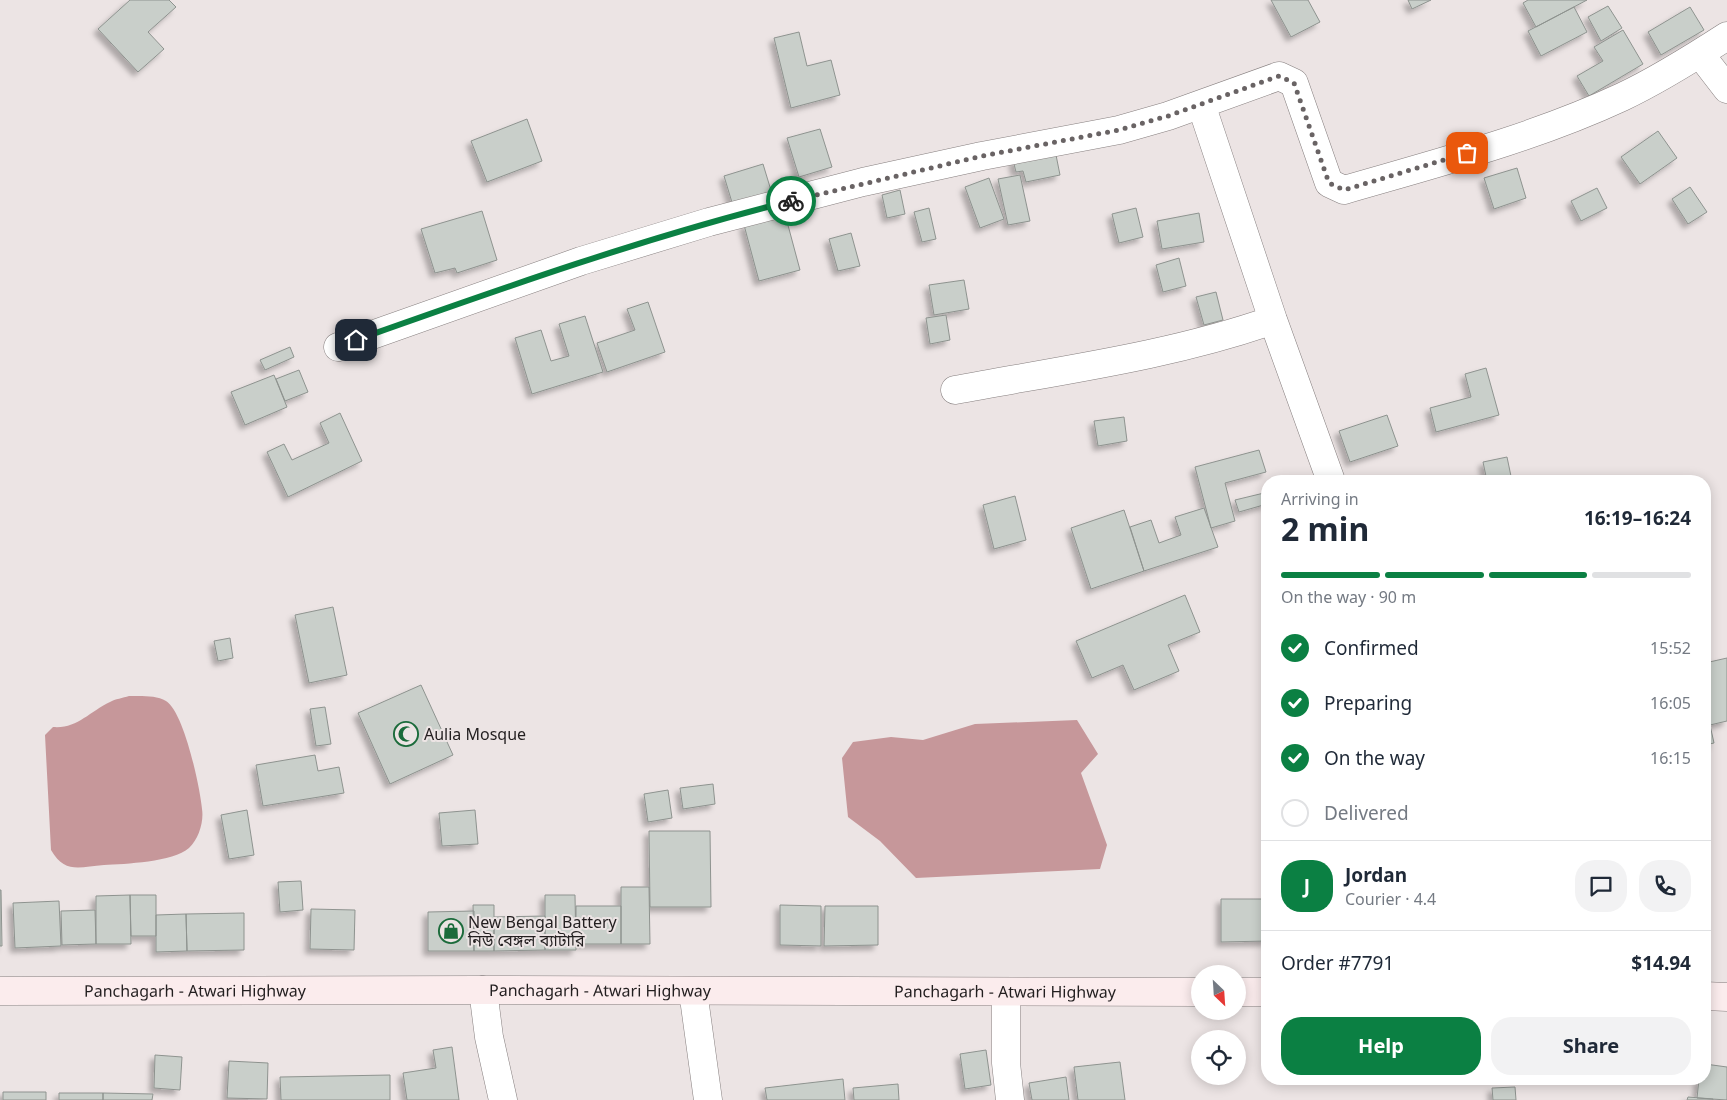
<!DOCTYPE html>
<meta charset="utf-8">
<style>
:root{--surface:#fff;--page:#f2f2f3;--text:#1f2937;--muted:#747a83;--line:#e0e1e3;--accent:#0b8043}
body{margin:0;font-family:"Noto Sans","Noto Sans Bengali",sans-serif;background:var(--page);color:var(--text);height:100vh;display:flex;flex-direction:column;font-size:19px;white-space:nowrap}
*{box-sizing:border-box;margin:0}
p{font-size:16px;color:var(--muted)}
.icon{flex:none;width:28px;height:28px;fill:none;stroke:currentColor;stroke-width:2;stroke-linecap:round;stroke-linejoin:round}
.map{position:relative;flex:1;overflow:hidden}
.side{position:absolute;left:1261px;top:475px;width:450px;height:610px;display:flex;flex-direction:column;background:var(--surface);border-radius:20px;box-shadow:0 2px 12px #0003}
.side>*{flex:none}
.needle{width:32px;rotate:155deg}
.buttons{position:absolute;left:1191px;top:965px;display:grid;gap:10px}
.buttons a{display:grid;place-items:center;width:55px;height:55px;border-radius:50%;background:var(--surface);box-shadow:0 2px 12px #0003;font-size:25px}
.pin{position:absolute;display:grid;place-items:center;width:42px;height:42px;color:#fff;margin:-21px;border-radius:10px;box-shadow:0 2px 8px #0006}
.courier{position:absolute;display:grid;place-items:center;width:50px;height:50px;margin:-25px;border:4px solid #0b8043;border-radius:50%;background:#fff;color:#222;box-shadow:0 1px 6px #0007}
.overview em{font-style:normal;font-weight:700}
.overview div{display:flex;flex-direction:column-reverse}
.overview{display:flex;align-items:center;justify-content:space-between;height:85px;padding:0 20px}
h1{font-size:32px;font-weight:700;line-height:38px}
.bar{display:grid;grid-template-columns:repeat(4,1fr);gap:8px 5px;align-content:center;height:60px;padding:0 20px}
.bar i{height:6px;border-radius:4px;background:var(--line)}
.bar .selected{background:var(--accent)}
.bar p{grid-column:span 4}
.line{display:flex;align-items:center;gap:12px;padding:0 20px;border-top:1px solid var(--line)}
.line div{flex:1}
.round{display:grid;place-items:center;flex:none;width:52px;height:52px;border-radius:20px;background:var(--page)}
ol{padding:0 20px;list-style:none}
li{display:flex;align-items:center;gap:15px;height:55px}
li p{margin-inline-start:auto}
li .icon{padding:5px;border-radius:50%;background:var(--accent);color:#fff;stroke-width:4}
li:last-child{color:var(--muted)}
li i{width:28px;height:28px;border:2px solid var(--line);border-radius:50%}
.action{display:flex;gap:10px;margin-top:auto;padding:10px 20px}
.action a{flex:1;height:58px;border-radius:20px;background:var(--accent);color:#fff;font-size:20px;font-weight:700;line-height:58px;text-align:center}
.action a+a{background:var(--page);color:var(--text)}
.map>svg:first-child{display:block}
.water{fill:#c6979a}
.building{fill:#c9cfca;stroke:#8e938f;filter:url(#shadow)}
.lines{fill:none;stroke-linecap:round;stroke-linejoin:round}
.street-casing{stroke:#867f7f;stroke-width:29}
.secondary-casing{stroke:#867f7f;stroke-width:29}
.street{stroke:#fff;stroke-width:28}
.secondary{stroke:#fbeced;stroke-width:28}
.done{stroke:#696364;stroke-width:5;stroke-dasharray:0 9}
.route{stroke:#0b8043;stroke-width:6}
.labels{text-anchor:middle;dominant-baseline:central;stroke-width:4;stroke-linejoin:round;paint-order:stroke}
.poi-label{font-size:16px;fill:#221e1f;stroke:#ece4e4;text-anchor:start}
.street-label{font-size:16px;fill:#221e1f;stroke:#ece4e4}
</style>
<div class="map">
<svg width="1727" height="1100" viewBox="0 0 1727 1100">
<defs>
<filter id="shadow"><feDropShadow dx="-4.5" dy="4.5" stdDeviation="2.5" flood-color="#0004"/></filter>
</defs>
<rect width="100%" height="100%" fill="#ece4e4"/>
<path class="water" d="M 129,696 C 141,696 156,695 166,701 C 184,712 200,787 202,809 C 204,821 199,839 189,848 C 173,862 125,864 104,865 C 79,867 65,874 51,850 L 45,735 L 53,727 C 77,729 89,712 110,702 C 115,699 123,698 129,696 Z
M 1077,720 L 1098,754 L 1081,773 L 1107,845 L 1100,869 L 916,878 L 880,841 L 848,817 L 842,758 L 853,742 L 891,737 L 923,740 L 975,724 Z"/>
<path class="building" d="M 130,0 L 169,0 L 176,7 L 148,32 L 164,49 L 138,72 L 98,29 Z
M 1271,0 L 1308,0 L 1320,22 L 1291,37 Z
M 1408,0 L 1431,0 L 1412,9 Z
M 1528,0 L 1587,0 L 1536,27 L 1523,3 Z
M 1608,6 L 1622,28 L 1601,41 L 1588,17 Z
M 1574,7 L 1587,32 L 1541,56 L 1528,31 Z
M 1690,7 L 1704,30 L 1661,55 L 1648,32 Z
M 1623,30 L 1643,64 L 1589,96 L 1577,76 L 1603,61 L 1594,47 Z
M 799,32 L 807,66 L 831,60 L 840,95 L 791,108 L 774,38 Z
M 527,119 L 542,161 L 487,182 L 471,141 Z
M 820,129 L 832,167 L 799,177 L 787,138 Z
M 1658,131 L 1677,158 L 1640,184 L 1621,157 Z
M 1055,150 L 1060,175 L 1026,182 L 1023,171 L 1016,172 L 1013,160 Z
M 763,164 L 773,197 L 734,209 L 724,176 Z
M 1517,168 L 1526,198 L 1494,209 L 1484,178 Z
M 1020,175 L 1030,221 L 1008,225 L 998,179 Z
M 989,178 L 1004,219 L 980,228 L 965,187 Z
M 1690,187 L 1707,212 L 1688,224 L 1672,199 Z
M 1597,188 L 1607,208 L 1581,221 L 1571,201 Z
M 900,190 L 905,214 L 887,218 L 882,195 Z
M 929,208 L 936,239 L 922,242 L 914,212 Z
M 1136,208 L 1143,237 L 1119,243 L 1112,214 Z
M 482,211 L 497,260 L 457,273 L 455,268 L 435,273 L 421,229 Z
M 1199,213 L 1204,242 L 1162,249 L 1157,221 Z
M 785,214 L 800,270 L 759,281 L 744,225 Z
M 851,233 L 860,266 L 838,271 L 829,239 Z
M 1179,258 L 1186,286 L 1163,292 L 1156,265 Z
M 964,280 L 969,309 L 934,315 L 929,285 Z
M 1216,292 L 1223,320 L 1204,325 L 1196,297 Z
M 648,302 L 665,352 L 607,372 L 597,343 L 635,330 L 627,309 Z
M 946,315 L 950,340 L 930,344 L 926,318 Z
M 585,316 L 603,372 L 532,394 L 515,338 L 541,330 L 551,361 L 569,356 L 559,324 Z
M 290,347 L 294,357 L 265,370 L 260,360 Z
M 1486,368 L 1499,415 L 1436,432 L 1430,408 L 1471,397 L 1465,374 Z
M 299,370 L 308,392 L 285,401 L 276,379 Z
M 274,375 L 287,407 L 245,425 L 231,392 Z
M 340,413 L 362,461 L 288,497 L 267,452 L 284,444 L 292,460 L 329,443 L 320,423 Z
M 1387,415 L 1398,446 L 1350,462 L 1339,431 Z
M 1124,417 L 1127,441 L 1098,446 L 1094,421 Z
M 1259,450 L 1266,472 L 1225,483 L 1235,521 L 1211,528 L 1195,467 Z
M 1507,457 L 1512,481 L 1487,481 L 1483,462 Z
M 1421,477 L 1423,481 L 1407,481 Z
M 1264,493 L 1267,504 L 1239,512 L 1235,500 Z
M 1015,496 L 1026,540 L 994,549 L 983,505 Z
M 1204,508 L 1218,547 L 1144,571 L 1130,527 L 1151,520 L 1159,543 L 1181,535 L 1175,517 Z
M 1124,510 L 1144,571 L 1091,589 L 1071,528 Z
M 1185,595 L 1200,632 L 1168,645 L 1179,671 L 1134,690 L 1123,665 L 1092,678 L 1076,641 Z
M 333,607 L 347,675 L 309,683 L 295,615 Z
M 230,638 L 233,658 L 218,661 L 214,641 Z
M 1727,658 L 1727,721 L 1710,725 L 1714,743 L 1705,745 L 1705,663 Z
M 421,685 L 453,755 L 390,784 L 358,713 Z
M 325,707 L 331,744 L 316,746 L 310,709 Z
M 315,755 L 318,771 L 339,767 L 344,793 L 263,806 L 256,765 Z
M 713,784 L 715,804 L 683,809 L 680,788 Z
M 668,790 L 672,818 L 648,822 L 644,794 Z
M 247,810 L 254,855 L 229,859 L 221,815 Z
M 475,810 L 478,844 L 442,846 L 439,813 Z
M 649,831 L 710,831 L 711,907 L 650,907 Z
M 301,881 L 303,910 L 280,912 L 278,882 Z
M 621,887 L 649,887 L 650,944 L 621,944 Z
M 1,890 L 2,946 L 0,946 L 0,890 Z
M 130,895 L 131,944 L 96,944 L 96,896 Z
M 130,895 L 156,895 L 156,936 L 131,936 Z
M 545,895 L 575,895 L 576,950 L 545,950 Z
M 1221,899 L 1268,899 L 1268,941 L 1221,942 Z
M 59,901 L 61,946 L 15,948 L 13,903 Z
M 473,905 L 494,905 L 494,951 L 474,951 Z
M 780,905 L 821,906 L 821,946 L 780,945 Z
M 576,906 L 621,906 L 621,944 L 576,944 Z
M 825,906 L 878,906 L 878,945 L 824,946 Z
M 311,909 L 355,910 L 354,950 L 310,949 Z
M 95,910 L 96,944 L 62,945 L 61,911 Z
M 474,911 L 474,951 L 428,951 L 428,912 Z
M 244,913 L 244,950 L 187,951 L 186,914 Z
M 186,914 L 187,951 L 156,952 L 156,915 Z
M 545,916 L 545,950 L 494,951 L 494,917 Z
M 452,1047 L 459,1100 L 407,1100 L 403,1073 L 436,1068 L 433,1050 Z
M 986,1050 L 991,1085 L 965,1089 L 960,1054 Z
M 155,1055 L 182,1057 L 180,1090 L 154,1088 Z
M 229,1061 L 268,1063 L 267,1099 L 227,1098 Z
M 1120,1062 L 1125,1100 L 1078,1100 L 1074,1067 Z
M 1705,1064 L 1727,1067 L 1727,1100 L 1697,1098 L 1699,1079 L 1705,1079 Z
M 390,1075 L 390,1100 L 281,1100 L 280,1077 Z
M 1066,1077 L 1069,1100 L 1032,1100 L 1029,1083 Z
M 843,1079 L 845,1100 L 767,1100 L 765,1088 Z
M 898,1084 L 899,1100 L 854,1100 L 853,1088 Z
M 1515,1087 L 1516,1100 L 1493,1100 L 1492,1088 Z
M 3,1092 L 46,1092 L 46,1100 L 3,1100 Z
M 59,1093 L 103,1093 L 103,1100 L 59,1100 Z
M 103,1093 L 153,1094 L 152,1100 L 103,1100 Z
M 1688,1097 L 1713,1099 L 1713,1100 L 1687,1100 Z"/>
<g class="lines">
<defs>
<path id="street" d="M 1700,54 L 1727,89
M 1201,104 L 1273,320 L 1331,481
M 338,347 L 581,261 L 709,222 L 863,182 L 982,156 L 1119,130 L 1168,116 L 1279,76 L 1294,83 L 1329,183 L 1344,190 C 1437,163 1534,138 1622,97 C 1658,80 1693,58 1727,36
M 955,390 C 1062,370 1170,356 1273,320
M 483,990 L 489,1037 L 503,1100
M 693,991 L 708,1100
M 1006,992 L 1006,1063 L 1010,1100"/>
<g id="secondary">
<path id="s1" d="M 0,991 L 483,990 L 1200,992"/>
<path d="M 1238,992 L 1268,992"/>
<path d="M 1705,996 L 1727,997"/>
</g>
</defs>
<use href="#street" class="street-casing"/>
<use href="#secondary" class="secondary-casing"/>
<use href="#street" class="street"/>
<use href="#secondary" class="secondary"/>
</g>
<g class="lines">
<path class="done" d="M 791,201 L 982,156 L 1119,130 L 1168,116 L 1279,76 L 1294,83 L 1329,183 L 1344,190 L 1467,153"/>
<path class="route" d="M 356,340 C 500,289 643,238 791,201"/>
</g>
<defs>
<symbol id="mosque-ring" viewBox="-11 -11 22 22"><circle r="9.5" fill="#ece4e4" stroke="#1b6b3b" stroke-width="1.5"/><path d="M3.5-4.9A6 6 0 1 0 3.5 4.9A5 5 0 1 1 3.5-4.9Z" fill="#1b6b3b"/></symbol>
<symbol id="shop-ring" viewBox="-11 -11 22 22"><circle r="9.5" fill="#ece4e4" stroke="#1b6b3b" stroke-width="1.5"/><path d="M-5-2.5h2.3a2.7 3.5 0 0 1 5.4 0H5L5.5 6h-11ZM-1.5-2.5h3a1.5 2.3 0 0 0-3 0Z" fill="#1b6b3b"/></symbol>
</defs>
<g fill-rule="evenodd">
<use href="#mosque-ring" x="392" y="720" width="28" height="28"/>
<use href="#shop-ring" x="437" y="917" width="28" height="28"/>
</g>
<g class="labels">
<g class="poi-label">
<text x="424" y="734">Aulia Mosque</text>
<text x="468" y="922">New Bengal Battery<tspan x="468" dy="18">নিউ বেঙ্গল ব্যাটারি</tspan></text>
</g>
<g class="street-label">
<text stroke="none"><textPath href="#s1" startOffset="600">Panchagarh - Atwari Highway</textPath></text>
<text stroke="none"><textPath href="#s1" startOffset="195">Panchagarh - Atwari Highway</textPath></text>
<text stroke="none"><textPath href="#s1" startOffset="1005">Panchagarh - Atwari Highway</textPath></text>
</g>
</g>
</svg>
<div class="buttons">
<a><svg class="needle" viewBox="-14 -14 28 28"><path d="M0-13l5 13h-10z" fill="#e53935"/><path d="M0 13l5-13h-10z" fill="#747a83"/></svg></a>
<a><svg class="icon" aria-label="locate" viewBox="0 0 24 24"><circle cx="12" cy="12" r="6"/><path d="M12 2v4M12 18v4M2 12h4M18 12h4"/></svg></a>
</div>
<div class="pin" style="left:1467px;top:153px;background:#ea580c"><svg class="icon" aria-label="bag" viewBox="0 0 24 24"><path d="M5 8h14l-1 12H6zM9 8a3 3 0 0 1 6 0"/></svg></div>
<div class="pin" style="left:356px;top:340px;background:#1f2937"><svg class="icon" aria-label="home" viewBox="0 0 24 24"><path d="M3 11l9-7 9 7M6 9v11h12V9"/></svg></div>
<div class="courier" style="left:791px;top:201px"><svg class="icon" aria-label="bike" viewBox="0 0 24 24"><circle cx="6" cy="16" r="4"/><circle cx="18" cy="16" r="4"/><path d="M6 16l4-8h5l3 8M10 8l3 8H6M13 5h3"/></svg></div>
<section class="side">
<div class="overview"><div><h1>2 min</h1><p>Arriving in</p></div><em>16:19–16:24</em></div>
<div class="bar"><i class="selected"></i><i class="selected"></i><i class="selected"></i><i></i><p>On the way · 90 m</p></div>
<ol>
<li><svg class="icon" aria-label="check" viewBox="0 0 24 24"><path d="M5 12l5 5 9-10"/></svg>Confirmed<p>15:52</p></li>
<li><svg class="icon" aria-label="check" viewBox="0 0 24 24"><path d="M5 12l5 5 9-10"/></svg>Preparing<p>16:05</p></li>
<li><svg class="icon" aria-label="check" viewBox="0 0 24 24"><path d="M5 12l5 5 9-10"/></svg>On the way<p>16:15</p></li>
<li><i></i>Delivered</li>
</ol>
<div class="line" style="height:90px"><b class="round" style="background:var(--accent);color:#fff">J</b><div><b>Jordan</b><p>Courier · 4.4</p></div><a class="round"><svg class="icon" aria-label="chat" viewBox="0 0 24 24"><path d="M4 5h16v11H9l-5 4z"/></svg></a><a class="round"><svg class="icon" aria-label="phone" viewBox="0 0 24 24"><path d="M5 4h4l2 5-3 2q2 4 5 5l2-3 5 2v4C11 20 4 13 5 4z"/></svg></a></div>
<div class="line" style="height:65px"><div>Order #7791</div><b>$14.94</b></div>
<div class="action"><a>Help</a><a>Share</a></div>
</section>
</div>
